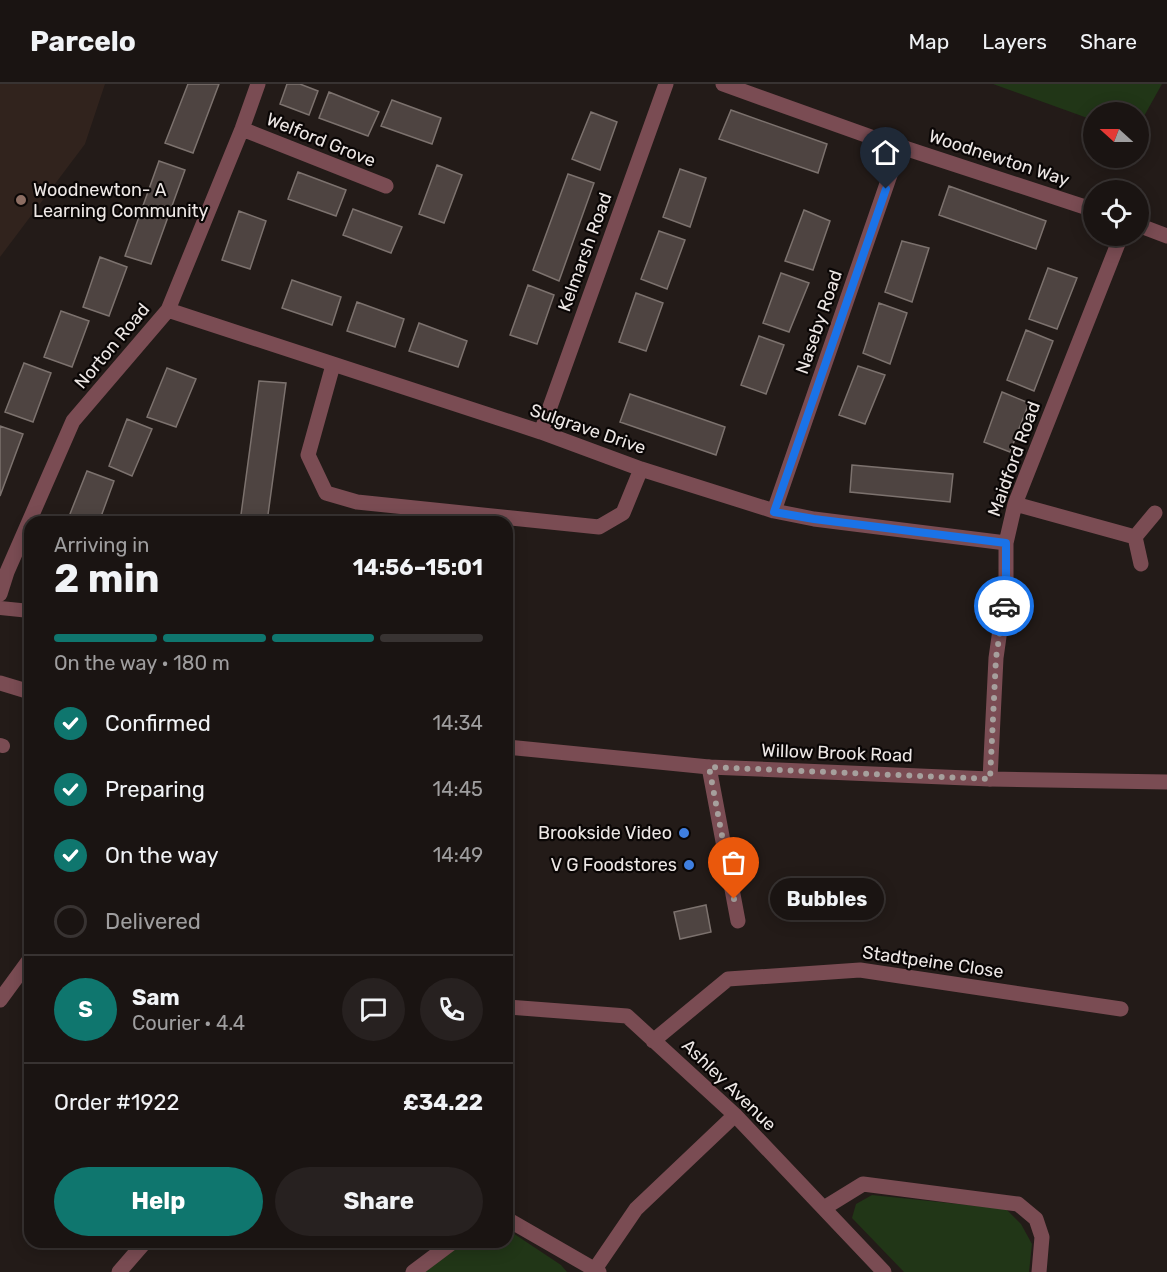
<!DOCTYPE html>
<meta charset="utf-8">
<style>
:root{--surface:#1a1412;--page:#272120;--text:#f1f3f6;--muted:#9f9e9f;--line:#383332;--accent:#0f766e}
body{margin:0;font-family:Rubik,sans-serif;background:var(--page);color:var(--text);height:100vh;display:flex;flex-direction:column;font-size:22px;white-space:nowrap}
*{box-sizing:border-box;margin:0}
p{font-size:20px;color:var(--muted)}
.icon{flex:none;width:33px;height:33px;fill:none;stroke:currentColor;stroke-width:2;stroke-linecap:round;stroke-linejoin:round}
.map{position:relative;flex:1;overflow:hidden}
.side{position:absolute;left:24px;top:432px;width:489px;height:732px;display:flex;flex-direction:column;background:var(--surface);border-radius:18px;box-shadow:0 3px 15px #0003,0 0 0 2px var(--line)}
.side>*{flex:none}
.needle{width:39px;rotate:291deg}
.fabs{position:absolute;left:1083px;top:18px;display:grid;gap:12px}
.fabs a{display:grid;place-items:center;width:66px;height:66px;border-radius:50%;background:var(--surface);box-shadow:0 3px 15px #0003,0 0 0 2px var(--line);font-size:30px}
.pin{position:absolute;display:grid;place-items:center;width:51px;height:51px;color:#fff;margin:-62px -26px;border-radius:50% 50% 50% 0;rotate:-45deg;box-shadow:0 0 6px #0007}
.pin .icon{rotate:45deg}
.courier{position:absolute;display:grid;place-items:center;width:60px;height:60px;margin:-30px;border:4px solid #1a73e8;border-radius:50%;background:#fff;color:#222;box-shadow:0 2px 8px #0007}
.bubble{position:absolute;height:42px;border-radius:21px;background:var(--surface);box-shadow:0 3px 15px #0003,0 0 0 2px var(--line);font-size:20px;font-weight:700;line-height:42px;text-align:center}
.overview em{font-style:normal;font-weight:700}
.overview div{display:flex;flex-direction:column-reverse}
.overview{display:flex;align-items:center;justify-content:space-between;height:102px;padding:0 30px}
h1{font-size:39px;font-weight:700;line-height:45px}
.bar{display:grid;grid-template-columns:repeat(4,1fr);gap:9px 6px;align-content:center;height:72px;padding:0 30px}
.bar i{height:8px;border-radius:4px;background:var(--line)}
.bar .on{background:var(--accent)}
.bar p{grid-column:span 4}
.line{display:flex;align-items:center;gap:15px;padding:0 30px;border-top:2px solid var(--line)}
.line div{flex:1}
.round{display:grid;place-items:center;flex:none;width:63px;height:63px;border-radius:32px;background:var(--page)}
ol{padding:0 30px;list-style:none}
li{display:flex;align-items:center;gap:18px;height:66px}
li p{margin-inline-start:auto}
li .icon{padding:6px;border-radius:50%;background:var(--accent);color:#fff;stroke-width:4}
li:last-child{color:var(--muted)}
li i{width:33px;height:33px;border:3px solid var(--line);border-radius:50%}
.primary-button{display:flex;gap:12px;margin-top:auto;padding:12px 30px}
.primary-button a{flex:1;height:69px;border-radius:36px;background:var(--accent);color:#fff;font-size:24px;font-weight:700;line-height:69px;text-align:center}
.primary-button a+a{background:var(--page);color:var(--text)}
header{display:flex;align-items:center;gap:36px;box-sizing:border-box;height:84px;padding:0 30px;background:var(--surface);border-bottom:2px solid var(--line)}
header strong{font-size:28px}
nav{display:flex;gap:33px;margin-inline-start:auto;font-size:21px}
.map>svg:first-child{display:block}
.built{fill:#31231d}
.green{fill:#213617}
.building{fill:#4e4441;stroke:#7c726e;stroke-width:1.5}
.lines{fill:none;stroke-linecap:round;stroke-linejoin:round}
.service{stroke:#7a4c53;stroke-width:14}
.minor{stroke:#7a4c53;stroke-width:15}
.tertiary{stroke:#7a4c53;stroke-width:15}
.done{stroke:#a6a09d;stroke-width:6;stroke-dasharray:0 10.8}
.route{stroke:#1a73e8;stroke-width:8}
.education-dot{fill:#8d6e63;stroke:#0a0605;stroke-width:2}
.shop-dot{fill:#3f7fe0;stroke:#0a0605;stroke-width:2}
.labels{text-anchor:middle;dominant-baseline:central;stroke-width:4.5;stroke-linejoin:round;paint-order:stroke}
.street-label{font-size:18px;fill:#ede7e5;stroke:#0a0605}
.poi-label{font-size:18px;fill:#ede7e5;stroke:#0a0605;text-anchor:end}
</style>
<header>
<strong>Parcelo</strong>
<nav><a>Map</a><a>Layers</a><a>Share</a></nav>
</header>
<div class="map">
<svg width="1167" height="1188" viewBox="0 0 1167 1188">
<rect width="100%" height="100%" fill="#231b18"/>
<path class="built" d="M 0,0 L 105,0 L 85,60 L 0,173 Z"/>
<path class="green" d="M 993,0 L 1162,0 L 1139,41 L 1138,28 L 1094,28 L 1093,36 Z
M 872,1111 L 1006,1125 L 1021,1140 L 1032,1160 L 1029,1188 L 904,1188 L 852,1134 L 856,1120 Z
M 507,1145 L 561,1181 L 567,1188 L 425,1188 L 462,1158 L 507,1158 Z"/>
<path class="building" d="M 188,0 L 219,0 L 193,69 L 165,59 Z
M 287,0 L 300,0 L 318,7 L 309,31 L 280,20 Z
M 329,8 L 379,28 L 368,52 L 319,34 Z
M 392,16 L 441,34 L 432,60 L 381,42 Z
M 731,26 L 827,60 L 818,89 L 719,55 Z
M 591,28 L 617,38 L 600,86 L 572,75 Z
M 159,77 L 185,86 L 151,180 L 125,172 Z
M 437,81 L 462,91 L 444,139 L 419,130 Z
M 680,85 L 706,94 L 690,143 L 663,133 Z
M 298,88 L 346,106 L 336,132 L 288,115 Z
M 568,90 L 594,99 L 559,197 L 533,186 Z
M 949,102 L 1046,137 L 1036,165 L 939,131 Z
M 353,125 L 402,143 L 391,169 L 343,151 Z
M 804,126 L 830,137 L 813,186 L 785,177 Z
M 239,127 L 266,137 L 250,185 L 222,176 Z
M 659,147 L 685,156 L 667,205 L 641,195 Z
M 902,157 L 929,164 L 912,218 L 885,208 Z
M 100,173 L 127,183 L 109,232 L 83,223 Z
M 1048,184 L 1077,194 L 1057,245 L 1029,235 Z
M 781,189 L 809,199 L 789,248 L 763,239 Z
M 292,196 L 341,213 L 332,241 L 282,224 Z
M 528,201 L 554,211 L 537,260 L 510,251 Z
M 636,209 L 663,219 L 646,267 L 619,258 Z
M 357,218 L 404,235 L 395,263 L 347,247 Z
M 879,219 L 907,229 L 890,280 L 863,269 Z
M 61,227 L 89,237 L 72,283 L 44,273 Z
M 419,239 L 467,257 L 458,283 L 409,267 Z
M 1026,246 L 1053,257 L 1034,307 L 1007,296 Z
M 759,252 L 784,261 L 766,310 L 741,301 Z
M 24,279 L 51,289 L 33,338 L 5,328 Z
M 858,282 L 885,291 L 865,340 L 839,331 Z
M 167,284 L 196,295 L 176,343 L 147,333 Z
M 259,297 L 286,299 L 267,438 L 240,438 Z
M 1002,308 L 1029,319 L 1010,368 L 984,358 Z
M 630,310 L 725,343 L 716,371 L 620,338 Z
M 127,335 L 152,345 L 132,392 L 109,382 Z
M 0,342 L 23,350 L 0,412 Z
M 852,381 L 953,390 L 950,418 L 850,408 Z
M 87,387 L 114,397 L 99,438 L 75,438 L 68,435 Z
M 706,821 L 711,848 L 680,855 L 674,828 Z"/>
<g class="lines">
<path class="service" d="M 0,524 L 30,527
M 0,661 L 3,662"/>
<path class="minor" d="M 723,0 L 874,54 L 1094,126
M 242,45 L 386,102
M 1138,141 L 1167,152
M 168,226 L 541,348 L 641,385 L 774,427 L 814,435 L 1006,459
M 333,281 L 308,371 L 326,409 L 357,418 L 599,443 L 623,429 L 641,385
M 541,348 L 666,0
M 1015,420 L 1135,453
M 774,427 L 900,62
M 1141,480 L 1135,453 L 1155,429
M 0,510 L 7,488 L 73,337 L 168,226 L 242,45 L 258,0
M 709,683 L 738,837
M 990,695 L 996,574 L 1006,503 L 1006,459 L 1015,420 L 1121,152
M 0,916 L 30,875
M 507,923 L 627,932 L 735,1031 L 884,1188
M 653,957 L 728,895 L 860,886 L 1121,925
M 824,1124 L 863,1100 L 1018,1120 L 1036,1135 L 1042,1153 L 1039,1188
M 507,1135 L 599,1188
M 119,1188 L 145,1158
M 413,1188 L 453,1158
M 593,1188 L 636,1125 L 735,1031"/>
<path class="tertiary" d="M 0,599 L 30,608
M 507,663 L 709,683 L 990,695 L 1167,698"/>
</g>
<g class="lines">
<path class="done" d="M 734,815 L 709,683 L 990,695 L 996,574 L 1004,522"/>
<path class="route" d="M 886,105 L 774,428 L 814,435 L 1006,459 L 1006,503 L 1004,522"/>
</g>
<circle class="education-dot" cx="21" cy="116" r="6"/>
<g class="shop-dot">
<circle cx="684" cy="749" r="6"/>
<circle cx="689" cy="781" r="6"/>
</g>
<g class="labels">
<g class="street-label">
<text transform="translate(321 56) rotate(22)">Welford Grove</text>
<text transform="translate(999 74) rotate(18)">Woodnewton Way</text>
<text transform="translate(585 168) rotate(-70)">Kelmarsh Road</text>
<text transform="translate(819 238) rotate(-71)">Naseby Road</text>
<text transform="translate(112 262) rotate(-50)">Norton Road</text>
<text transform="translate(588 345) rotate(19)">Sulgrave Drive</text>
<text transform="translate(1014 375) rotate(-70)">Maidford Road</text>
<text transform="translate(837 669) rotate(2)">Willow Brook Road</text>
<text transform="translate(933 878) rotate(8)">Stadtpeine Close</text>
<text transform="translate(729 1001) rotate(44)">Ashley Avenue</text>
</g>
<g class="poi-label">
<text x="33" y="106" text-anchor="start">Woodnewton- A<tspan x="33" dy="21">Learning Community</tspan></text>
<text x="672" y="749">Brookside Video</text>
<text x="677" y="781">V G Foodstores</text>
</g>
</g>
</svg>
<div class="fabs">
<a><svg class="needle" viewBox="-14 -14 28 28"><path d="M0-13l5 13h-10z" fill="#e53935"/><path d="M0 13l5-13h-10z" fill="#9f9e9f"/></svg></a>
<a><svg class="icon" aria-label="locate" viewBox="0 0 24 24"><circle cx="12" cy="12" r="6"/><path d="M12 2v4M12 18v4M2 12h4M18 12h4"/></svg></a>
</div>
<div class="pin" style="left:734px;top:815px;background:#ea580c"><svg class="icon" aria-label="bag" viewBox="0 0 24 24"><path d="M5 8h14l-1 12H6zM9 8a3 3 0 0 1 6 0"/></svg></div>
<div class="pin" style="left:886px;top:105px;background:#1f2937"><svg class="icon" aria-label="home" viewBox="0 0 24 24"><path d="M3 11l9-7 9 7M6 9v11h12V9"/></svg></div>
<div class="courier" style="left:1004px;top:522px"><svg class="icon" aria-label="car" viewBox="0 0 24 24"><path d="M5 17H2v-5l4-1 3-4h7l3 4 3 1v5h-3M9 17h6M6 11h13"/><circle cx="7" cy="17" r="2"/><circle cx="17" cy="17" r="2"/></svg></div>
<div class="bubble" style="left:770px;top:794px;width:114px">Bubbles</div>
<section class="side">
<div class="overview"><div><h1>2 min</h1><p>Arriving in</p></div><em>14:56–15:01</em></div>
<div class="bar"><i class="on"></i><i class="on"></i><i class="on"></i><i></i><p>On the way · 180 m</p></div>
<ol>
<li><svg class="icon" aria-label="check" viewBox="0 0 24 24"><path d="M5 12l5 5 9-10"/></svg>Confirmed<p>14:34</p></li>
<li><svg class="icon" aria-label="check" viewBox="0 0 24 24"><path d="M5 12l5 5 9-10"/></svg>Preparing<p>14:45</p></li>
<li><svg class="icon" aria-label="check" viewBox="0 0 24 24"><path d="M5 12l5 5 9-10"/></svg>On the way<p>14:49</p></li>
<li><i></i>Delivered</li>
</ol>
<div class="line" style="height:108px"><b class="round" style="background:var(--accent);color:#fff">S</b><div><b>Sam</b><p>Courier · 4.4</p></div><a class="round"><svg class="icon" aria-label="chat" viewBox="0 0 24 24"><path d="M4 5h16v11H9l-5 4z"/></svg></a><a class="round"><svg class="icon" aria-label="phone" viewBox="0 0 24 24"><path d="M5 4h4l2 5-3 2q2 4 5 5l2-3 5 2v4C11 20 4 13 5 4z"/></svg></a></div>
<div class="line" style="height:78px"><div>Order #1922</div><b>£34.22</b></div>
<div class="primary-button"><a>Help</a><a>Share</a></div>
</section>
</div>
